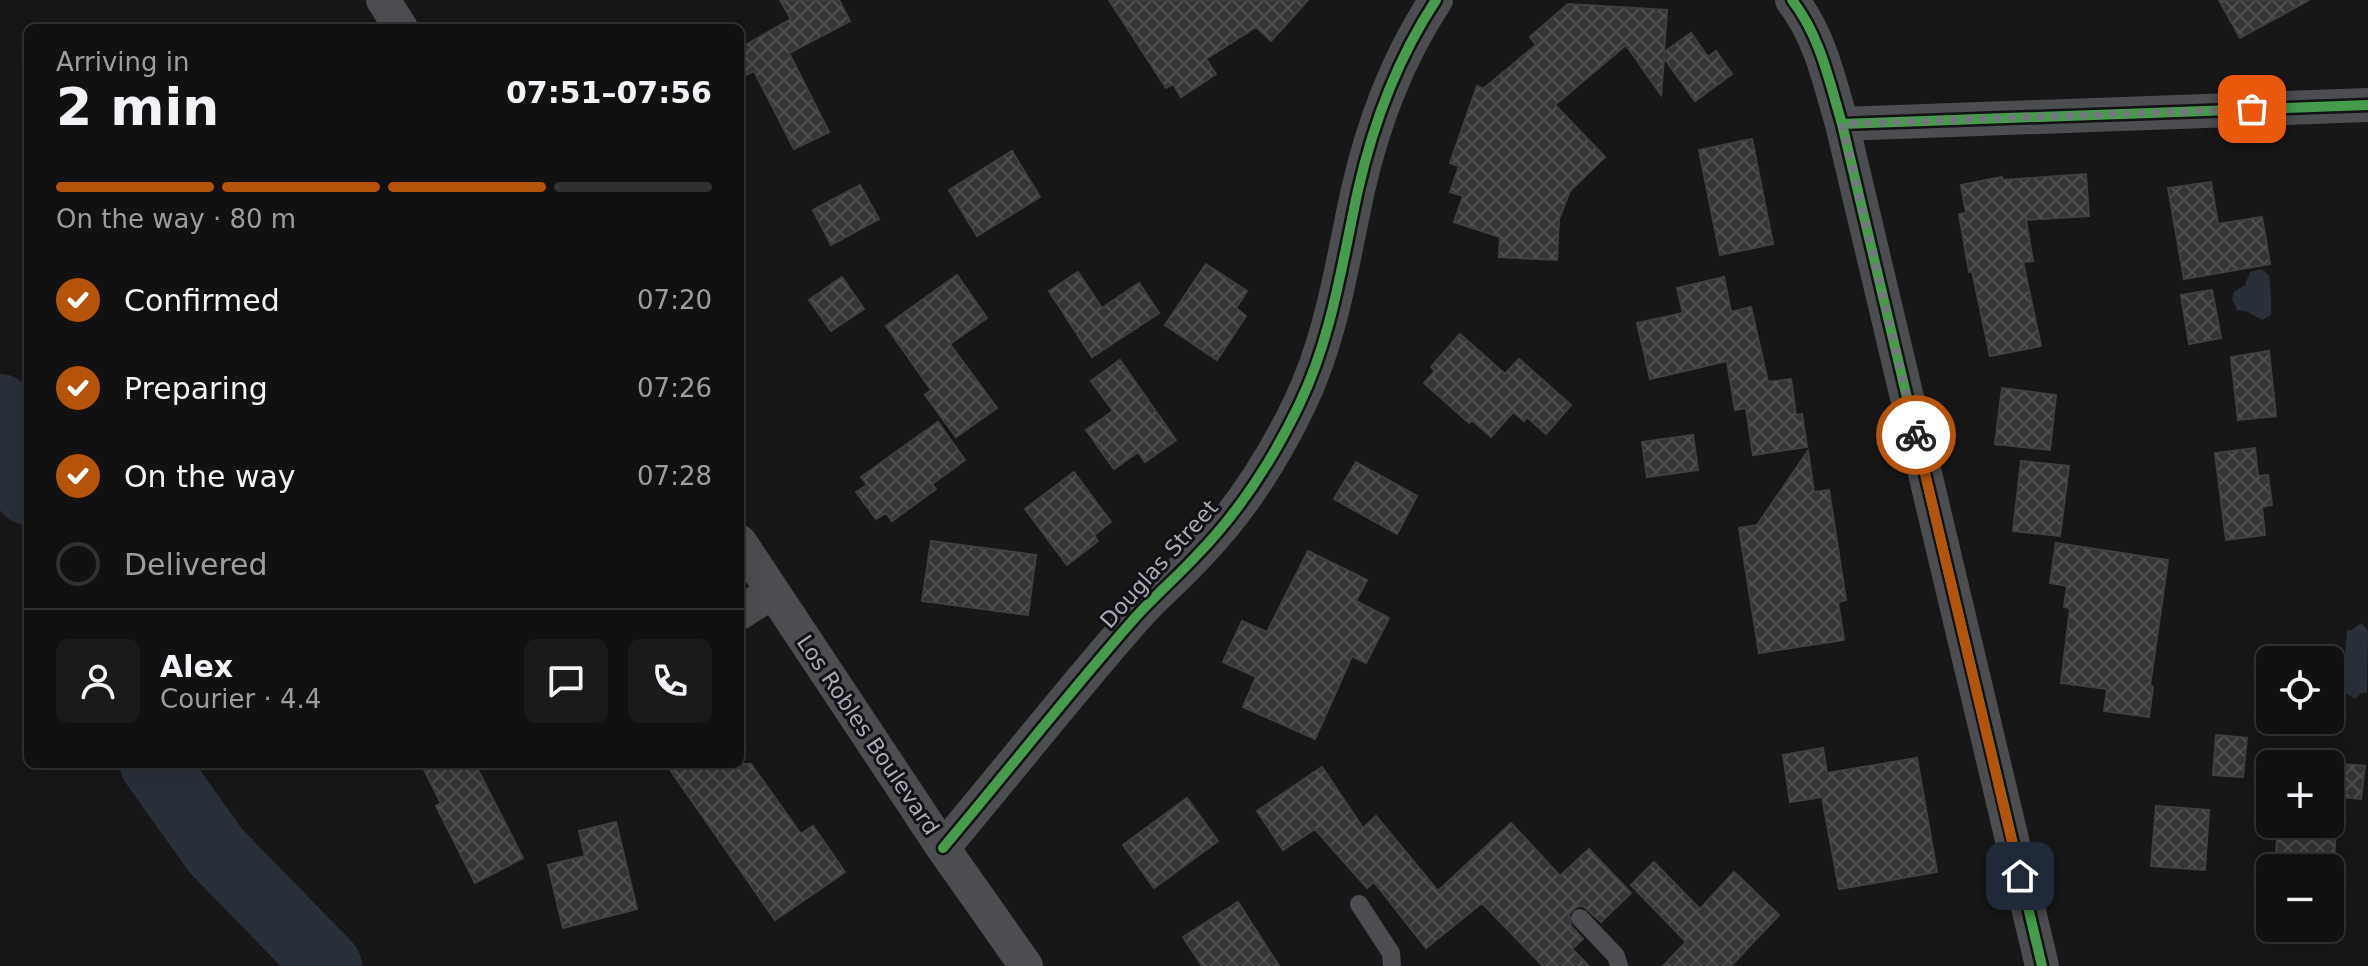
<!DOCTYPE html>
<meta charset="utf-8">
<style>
:root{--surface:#111;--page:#1a1a1a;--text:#f1f3f6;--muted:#9c9d9f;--line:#303131;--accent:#b45309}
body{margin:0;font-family:"DejaVu Sans",sans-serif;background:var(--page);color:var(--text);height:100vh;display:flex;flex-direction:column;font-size:30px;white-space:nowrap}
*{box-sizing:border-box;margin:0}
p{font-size:26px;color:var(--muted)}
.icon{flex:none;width:44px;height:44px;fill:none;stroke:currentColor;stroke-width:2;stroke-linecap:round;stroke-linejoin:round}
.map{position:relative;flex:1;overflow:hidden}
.drawer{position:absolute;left:24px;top:24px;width:720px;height:744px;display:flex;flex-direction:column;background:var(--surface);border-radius:12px;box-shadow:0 8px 32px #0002,0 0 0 2px var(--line)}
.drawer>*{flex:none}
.fabs{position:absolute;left:2256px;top:646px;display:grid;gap:16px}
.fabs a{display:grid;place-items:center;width:88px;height:88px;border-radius:12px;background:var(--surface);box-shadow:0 8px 32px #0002,0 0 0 2px var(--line);font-size:40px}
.pin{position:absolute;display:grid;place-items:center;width:68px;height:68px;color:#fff;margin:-34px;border-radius:16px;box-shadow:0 4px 12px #0006}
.courier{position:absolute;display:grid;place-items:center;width:80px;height:80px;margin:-40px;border:6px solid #b45309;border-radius:50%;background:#fff;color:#222;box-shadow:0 2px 10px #0007}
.headline em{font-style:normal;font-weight:700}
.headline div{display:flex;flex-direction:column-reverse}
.headline{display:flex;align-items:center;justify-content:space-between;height:136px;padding:0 32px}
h1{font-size:52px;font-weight:700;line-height:60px}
.bar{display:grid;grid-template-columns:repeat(4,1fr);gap:12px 8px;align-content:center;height:96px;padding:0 32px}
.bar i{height:10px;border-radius:6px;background:var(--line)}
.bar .on{background:var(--accent)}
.bar p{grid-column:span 4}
.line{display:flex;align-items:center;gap:20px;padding:0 32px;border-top:2px solid var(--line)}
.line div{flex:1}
.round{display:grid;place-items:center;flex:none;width:84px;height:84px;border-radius:12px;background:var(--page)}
ol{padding:0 32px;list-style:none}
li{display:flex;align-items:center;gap:24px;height:88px}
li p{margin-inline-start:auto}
li .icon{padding:8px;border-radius:50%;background:var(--accent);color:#fff;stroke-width:4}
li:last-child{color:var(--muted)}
li i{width:44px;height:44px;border:4px solid var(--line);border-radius:50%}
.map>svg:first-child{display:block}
.water{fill:#2a303a}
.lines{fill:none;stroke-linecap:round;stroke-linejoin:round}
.river{stroke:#2a303a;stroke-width:68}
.building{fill:url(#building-cross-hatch);stroke:#404043;stroke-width:2}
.lane{stroke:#4b4d50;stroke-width:18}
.street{stroke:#4b4d50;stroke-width:34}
.cycleway-casing{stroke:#121113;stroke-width:15}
.cycleway{stroke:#469c4c;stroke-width:10}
.done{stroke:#757780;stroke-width:8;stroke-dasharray:0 14.4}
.route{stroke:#b45309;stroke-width:10}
.labels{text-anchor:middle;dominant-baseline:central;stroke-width:6;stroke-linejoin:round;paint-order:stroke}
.street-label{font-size:22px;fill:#a8abb9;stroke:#121113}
</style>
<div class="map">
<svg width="2368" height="966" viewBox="0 0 2368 966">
<defs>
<pattern id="building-cross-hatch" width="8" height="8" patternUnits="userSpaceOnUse" patternTransform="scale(2)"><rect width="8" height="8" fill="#353536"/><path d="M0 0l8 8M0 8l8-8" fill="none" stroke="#4f5051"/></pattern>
</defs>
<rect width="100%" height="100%" fill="#171717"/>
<path class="water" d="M 2261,269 L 2269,275 C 2270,280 2272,311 2271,315 L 2262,320 L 2248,312 L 2237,310 L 2232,299 L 2234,292 L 2245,285 L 2250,272 Z
M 2361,623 L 2367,629 L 2368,633 L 2367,693 L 2361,693 L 2355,699 L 2342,691 L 2347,630 L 2352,630 Z"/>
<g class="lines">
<path class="river" d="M 0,408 L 28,491
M 154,764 L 216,851 L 328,966"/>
</g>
<path class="building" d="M 780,0 L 839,0 L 850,21 L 789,53 L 829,132 L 794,149 L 754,71 L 740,78 L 740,48 L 791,19 Z
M 1109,0 L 1308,0 L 1271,41 L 1256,27 L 1206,59 L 1216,74 L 1181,97 L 1173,84 L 1166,88 Z
M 2219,0 L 2309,0 L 2240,38 Z
M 1568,4 L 1667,10 L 1664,52 L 1691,33 L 1708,57 L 1716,51 L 1732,74 L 1695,101 L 1664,58 L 1661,95 L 1626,45 L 1555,105 L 1605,157 L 1570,191 L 1559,219 L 1557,260 L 1499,257 L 1500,237 L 1454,222 L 1463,196 L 1450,192 L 1459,166 L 1450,163 L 1477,86 L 1483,89 L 1536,45 L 1530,37 Z
M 1752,139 L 1773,244 L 1720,255 L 1699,150 Z
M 1012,151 L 1040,197 L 977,236 L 949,190 Z
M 2086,174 L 2089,216 L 2026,220 L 2033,261 L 2023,262 L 2041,346 L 1990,356 L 1972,271 L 1969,272 L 1959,214 L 1966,213 L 1961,185 L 2002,177 L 2003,180 Z
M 2211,182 L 2218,224 L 2262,217 L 2270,264 L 2184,279 L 2168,188 Z
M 860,185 L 879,219 L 831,245 L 813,210 Z
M 1206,264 L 1247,291 L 1236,308 L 1246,316 L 1217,360 L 1165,325 Z
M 1078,272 L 1102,308 L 1139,283 L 1159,313 L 1092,357 L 1049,291 Z
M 957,275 L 987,318 L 950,344 L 997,408 L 956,437 L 925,395 L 931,390 L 886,326 Z
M 842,277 L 864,309 L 831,331 L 809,300 Z
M 1724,277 L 1731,312 L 1751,307 L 1768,382 L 1791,379 L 1796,415 L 1802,414 L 1807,447 L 1753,455 L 1746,408 L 1735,410 L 1727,361 L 1650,379 L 1637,323 L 1683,313 L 1677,288 Z
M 2212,290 L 2221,338 L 2189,344 L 2181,295 Z
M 1460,334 L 1505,374 L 1519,359 L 1571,405 L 1546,434 L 1527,417 L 1524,421 L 1513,412 L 1491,437 L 1472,420 L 1469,423 L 1424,383 L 1435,371 L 1431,367 Z
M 2269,351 L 2276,416 L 2238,420 L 2231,357 Z
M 1120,360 L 1176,440 L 1145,462 L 1138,452 L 1114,469 L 1086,430 L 1113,411 L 1091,381 Z
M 2002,388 L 2056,395 L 2050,450 L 1995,444 Z
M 938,422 L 965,460 L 932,484 L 936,489 L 892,521 L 886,513 L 876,519 L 856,492 L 867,485 L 861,477 Z
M 1693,435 L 1698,470 L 1647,477 L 1642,442 Z
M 2255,448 L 2258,476 L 2268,475 L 2272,505 L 2262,507 L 2265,535 L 2226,540 L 2215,453 Z
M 1808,451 L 1814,492 L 1829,490 L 1846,600 L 1838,602 L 1844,640 L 1759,653 L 1739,528 L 1757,525 Z
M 2021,461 L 2069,466 L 2060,536 L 2013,531 Z
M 1356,462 L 1417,496 L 1397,534 L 1334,499 Z
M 1074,472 L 1111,522 L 1094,535 L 1098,541 L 1067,565 L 1025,509 Z
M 931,541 L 1036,555 L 1028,615 L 922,601 Z
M 2056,543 L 2168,560 L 2150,686 L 2153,687 L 2149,717 L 2104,711 L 2107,689 L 2061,683 L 2070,608 L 2064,607 L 2067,586 L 2050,583 Z
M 1308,551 L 1367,580 L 1356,601 L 1389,618 L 1366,663 L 1352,656 L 1315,739 L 1243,707 L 1256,677 L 1223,662 L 1242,621 L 1267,632 Z
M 2216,735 L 2247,738 L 2243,777 L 2213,775 Z
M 1823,748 L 1827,773 L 1917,758 L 1937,872 L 1839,889 L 1822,797 L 1790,802 L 1783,755 Z
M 2330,763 L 2365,766 L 2361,799 L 2330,796 Z
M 421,764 L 475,764 L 523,858 L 475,883 L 436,806 L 441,803 Z
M 666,764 L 751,764 L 801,834 L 813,826 L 845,872 L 775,920 Z
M 1322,767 L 1363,828 L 1376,816 L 1438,891 L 1511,823 L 1560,876 L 1589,849 L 1631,893 L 1601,922 L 1583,906 L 1576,907 L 1569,914 L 1571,926 L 1583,939 L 1572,949 L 1589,966 L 1543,966 L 1482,903 L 1426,948 L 1374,882 L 1367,888 L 1315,829 L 1283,850 L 1257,811 Z
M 1187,798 L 1218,841 L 1154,888 L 1123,845 Z
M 2156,806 L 2209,810 L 2205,870 L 2151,866 Z
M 616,822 L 637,909 L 563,928 L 548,865 L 585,856 L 579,831 Z
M 2278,824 L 2336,824 L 2334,868 L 2275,868 Z
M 1654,862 L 1700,909 L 1734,872 L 1779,915 L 1731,966 L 1663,966 L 1686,942 L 1631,885 Z
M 1238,902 L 1279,966 L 1202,966 L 1183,937 Z"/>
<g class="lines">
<path class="lane" d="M 1359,904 L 1391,953 L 1392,966
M 1580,918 L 1616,956 L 1619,966"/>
<path class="street" d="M 383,0 L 401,28
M 1792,0 C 1820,36 1829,80 1842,124 L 2042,966
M 1842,124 L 2368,105
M 740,542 L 943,848 L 1026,966
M 740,613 L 772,592
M 943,848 C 1007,772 1068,694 1133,620 C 1153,597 1177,577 1197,555 C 1239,512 1273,459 1299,405 C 1332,337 1342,263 1358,190 C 1373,124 1399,56 1436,0"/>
<defs>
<path id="cycleway" d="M 1792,0 C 1820,36 1829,80 1842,124 L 2042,966
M 1842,124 L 2368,105
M 943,848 C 1007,772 1068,694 1133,620 C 1153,597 1177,577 1197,555 C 1239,512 1273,459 1299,405 C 1332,337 1342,263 1358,190 C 1373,124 1399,56 1436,0"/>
</defs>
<use href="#cycleway" class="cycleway-casing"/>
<use href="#cycleway" class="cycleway"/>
</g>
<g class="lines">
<path class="done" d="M 1916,435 L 1842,124 L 2252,109"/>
<path class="route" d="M 1916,435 L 2020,876"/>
</g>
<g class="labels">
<g class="street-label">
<text transform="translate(1159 564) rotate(-48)">Douglas Street</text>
<text transform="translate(868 735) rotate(56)">Los Robles Boulevard</text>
</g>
</g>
</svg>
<div class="fabs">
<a><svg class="icon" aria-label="locate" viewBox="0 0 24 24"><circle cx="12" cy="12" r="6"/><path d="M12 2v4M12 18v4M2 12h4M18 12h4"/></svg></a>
<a>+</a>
<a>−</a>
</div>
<div class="pin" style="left:2252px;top:109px;background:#ea580c"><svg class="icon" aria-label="bag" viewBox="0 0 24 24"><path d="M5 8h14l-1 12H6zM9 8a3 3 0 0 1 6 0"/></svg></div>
<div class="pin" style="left:2020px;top:876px;background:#1f2937"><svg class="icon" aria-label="home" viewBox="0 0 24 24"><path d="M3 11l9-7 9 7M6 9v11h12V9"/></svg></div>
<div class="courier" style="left:1916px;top:435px"><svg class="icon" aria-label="bike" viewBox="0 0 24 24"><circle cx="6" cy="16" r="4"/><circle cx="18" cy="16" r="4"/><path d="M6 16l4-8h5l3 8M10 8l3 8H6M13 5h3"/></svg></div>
<section class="drawer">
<div class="headline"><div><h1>2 min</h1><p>Arriving in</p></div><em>07:51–07:56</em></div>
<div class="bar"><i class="on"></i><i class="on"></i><i class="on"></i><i></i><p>On the way · 80 m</p></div>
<ol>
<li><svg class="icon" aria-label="check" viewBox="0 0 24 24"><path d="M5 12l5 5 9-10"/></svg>Confirmed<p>07:20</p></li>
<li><svg class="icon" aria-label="check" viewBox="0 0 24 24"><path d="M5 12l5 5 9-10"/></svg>Preparing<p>07:26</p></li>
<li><svg class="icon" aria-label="check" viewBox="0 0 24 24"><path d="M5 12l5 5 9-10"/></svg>On the way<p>07:28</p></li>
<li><i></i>Delivered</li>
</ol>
<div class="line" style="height:144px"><a class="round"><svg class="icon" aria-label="person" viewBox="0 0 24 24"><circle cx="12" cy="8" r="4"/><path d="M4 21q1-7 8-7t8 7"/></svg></a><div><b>Alex</b><p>Courier · 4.4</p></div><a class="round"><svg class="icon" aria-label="chat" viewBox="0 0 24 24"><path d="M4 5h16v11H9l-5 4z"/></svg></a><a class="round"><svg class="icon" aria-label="phone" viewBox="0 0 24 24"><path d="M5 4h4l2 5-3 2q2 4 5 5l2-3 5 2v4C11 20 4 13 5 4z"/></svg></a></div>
</section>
</div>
